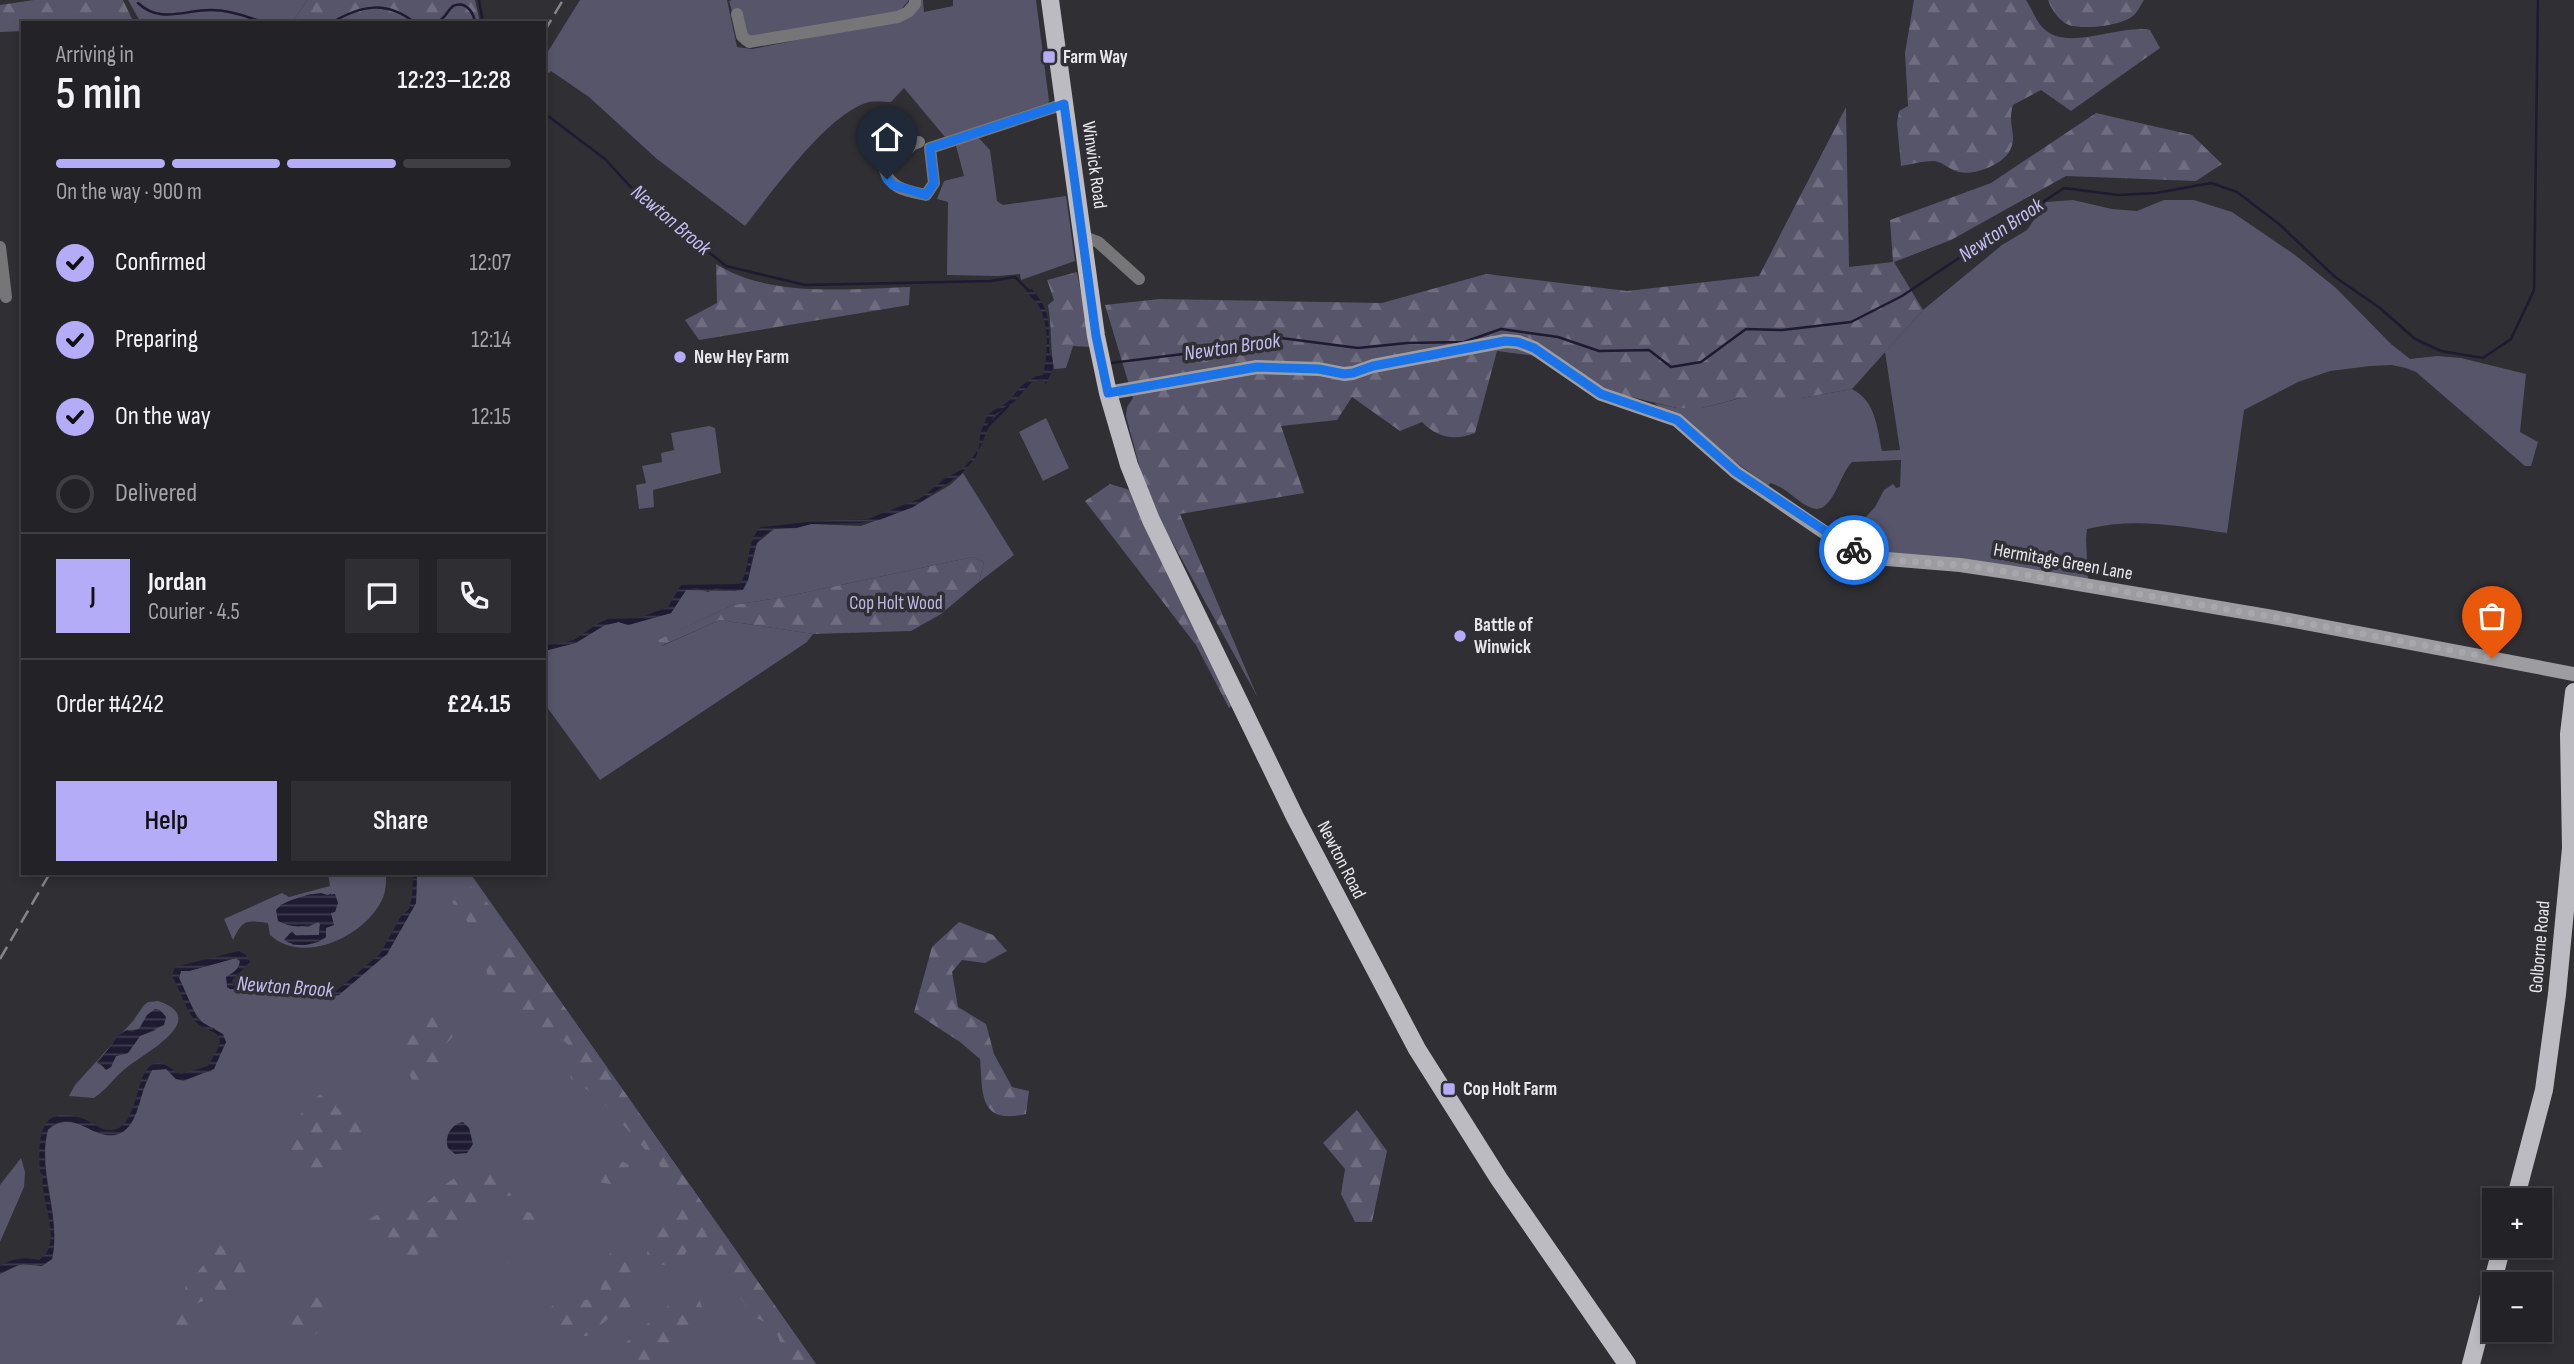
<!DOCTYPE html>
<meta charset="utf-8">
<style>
:root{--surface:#232327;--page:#2f2f33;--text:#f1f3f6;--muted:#a3a4a7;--line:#404044;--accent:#b5acf8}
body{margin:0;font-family:"Sofia Sans Condensed",sans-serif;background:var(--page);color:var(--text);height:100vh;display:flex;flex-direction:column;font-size:26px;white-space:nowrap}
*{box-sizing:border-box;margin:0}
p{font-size:23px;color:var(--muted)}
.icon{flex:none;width:38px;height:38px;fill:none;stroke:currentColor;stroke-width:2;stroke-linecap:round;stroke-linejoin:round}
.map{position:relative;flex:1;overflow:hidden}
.drawer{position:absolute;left:21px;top:21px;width:525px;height:854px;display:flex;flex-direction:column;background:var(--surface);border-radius:0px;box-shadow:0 4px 10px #0003,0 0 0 2px var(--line)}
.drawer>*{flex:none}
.tools{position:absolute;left:2482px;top:1188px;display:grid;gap:14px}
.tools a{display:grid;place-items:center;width:70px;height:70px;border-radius:0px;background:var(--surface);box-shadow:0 4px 10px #0003,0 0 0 2px var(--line);font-size:35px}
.pin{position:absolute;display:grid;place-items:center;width:60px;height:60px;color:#fff;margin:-72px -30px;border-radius:50% 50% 50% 0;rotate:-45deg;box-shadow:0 0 7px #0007}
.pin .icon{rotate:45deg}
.courier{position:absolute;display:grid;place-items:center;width:70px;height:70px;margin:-35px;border:5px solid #1a73e8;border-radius:50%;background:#fff;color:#222;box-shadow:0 2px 9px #0007}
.overview em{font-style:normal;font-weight:600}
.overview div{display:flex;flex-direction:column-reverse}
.overview{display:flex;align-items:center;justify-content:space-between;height:119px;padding:0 35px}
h1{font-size:46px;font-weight:600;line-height:52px}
.bar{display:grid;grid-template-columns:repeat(4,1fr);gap:10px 7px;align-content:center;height:84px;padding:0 35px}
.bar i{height:9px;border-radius:5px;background:var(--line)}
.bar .current{background:var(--accent)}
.bar p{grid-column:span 4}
.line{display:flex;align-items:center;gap:18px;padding:0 35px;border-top:2px solid var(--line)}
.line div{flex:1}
.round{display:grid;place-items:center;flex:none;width:74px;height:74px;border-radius:0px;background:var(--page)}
ol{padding:0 35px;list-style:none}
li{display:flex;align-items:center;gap:21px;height:77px}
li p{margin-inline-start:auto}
li .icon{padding:7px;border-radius:50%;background:var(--accent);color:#111;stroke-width:4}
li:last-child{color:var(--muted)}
li i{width:38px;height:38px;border:4px solid var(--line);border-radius:50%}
.cta{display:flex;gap:14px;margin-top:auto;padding:14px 35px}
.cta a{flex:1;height:80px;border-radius:0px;background:var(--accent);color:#111;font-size:28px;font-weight:600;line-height:80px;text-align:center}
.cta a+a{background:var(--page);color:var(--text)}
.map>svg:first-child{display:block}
.green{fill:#57556a;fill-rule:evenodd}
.forest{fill:url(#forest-firs)}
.water{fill:url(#water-rules)}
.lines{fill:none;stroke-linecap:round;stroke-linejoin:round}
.stream{stroke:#1e1a31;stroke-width:2.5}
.street{stroke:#767578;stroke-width:12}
.secondary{stroke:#9d9da1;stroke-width:14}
.primary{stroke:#bbbbc1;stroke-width:18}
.rail{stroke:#858589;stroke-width:2.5;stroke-dasharray:14 7;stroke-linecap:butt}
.done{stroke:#a7a7ac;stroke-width:7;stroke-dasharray:0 12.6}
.route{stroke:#1a73e8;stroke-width:9}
.poi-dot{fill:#b5acf8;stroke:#2f2f34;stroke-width:2.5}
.labels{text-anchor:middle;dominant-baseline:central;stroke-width:7;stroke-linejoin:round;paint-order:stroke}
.poi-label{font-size:19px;font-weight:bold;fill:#e8e8ec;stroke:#2f2f34;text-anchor:start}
.street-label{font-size:19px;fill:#e8e8ec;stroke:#2f2f34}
.park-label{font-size:19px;fill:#beb8ec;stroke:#2f2f34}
.water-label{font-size:21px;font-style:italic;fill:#c3bef2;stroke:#2f2f34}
</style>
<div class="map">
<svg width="2574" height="1364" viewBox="0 0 2574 1364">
<defs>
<pattern id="forest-firs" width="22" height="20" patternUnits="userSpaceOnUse" patternTransform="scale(1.75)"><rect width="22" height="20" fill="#57556a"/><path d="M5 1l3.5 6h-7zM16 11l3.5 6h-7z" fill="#6f6d7f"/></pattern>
<pattern id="water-rules" width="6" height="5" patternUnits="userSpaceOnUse" patternTransform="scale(1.75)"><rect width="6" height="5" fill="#1e1a31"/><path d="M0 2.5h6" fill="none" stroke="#3f3b4f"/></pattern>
</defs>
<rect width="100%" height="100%" fill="#2f2f34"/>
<path class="green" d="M 128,0 L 307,0 L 292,23 L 141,23 Z
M 580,0 L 727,0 L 737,47 L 752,49 L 904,19 L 916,0 L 923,0 L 924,12 L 953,6 L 953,0 L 1036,0 L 1049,101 L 1048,103 L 945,137 L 904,88 L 891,102 C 885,102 876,101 869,102 C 829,112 771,193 745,226 L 657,159 L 589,97 L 551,71 L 549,73 L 544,70 L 544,58 Z
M 732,0 L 909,0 L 897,14 L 849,28 L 742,45 L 729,1 Z
M 977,136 L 990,150 L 997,201 L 1003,205 L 1066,196 L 1075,261 L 1021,280 L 1020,274 L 998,276 L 947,275 L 948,202 L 937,199 L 944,181 L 964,176 L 955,142 Z
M 2073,200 L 2112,209 L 2137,211 L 2164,200 L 2194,200 L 2232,212 L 2295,255 L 2336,288 L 2391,344 L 2410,359 L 2437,356 L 2461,358 L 2526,374 L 2520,432 L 2538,442 L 2531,466 L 2525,466 L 2416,372 L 2406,368 L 2392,365 L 2370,366 L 2330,371 L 2298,382 L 2244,410 L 2227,533 C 2181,526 2133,517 2087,529 L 2086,539 L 2088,581 L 1894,558 L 1842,543 L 1875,507 L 1884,490 L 1893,484 L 1896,488 L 1900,487 L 1901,460 L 1852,462 C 1840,473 1832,516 1812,508 C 1797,503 1788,488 1770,483 L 1767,489 L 1756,477 L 1654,403 L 1677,408 L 1702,408 L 1741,398 L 1801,398 L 1852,389 C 1876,401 1877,428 1882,451 L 1900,450 L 1885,352 L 1923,310 L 2002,245 L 2027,230 L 2046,202 Z
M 1046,418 L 1069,468 L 1043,481 L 1019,432 Z
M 709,426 L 715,428 L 721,473 L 653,490 L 654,507 L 639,509 L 636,485 L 646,483 L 642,466 L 662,462 L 661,453 L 674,450 L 671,433 Z
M 963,473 L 1014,555 L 979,582 L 984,562 L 973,557 L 779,598 L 733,605 L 659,640 L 662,646 L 720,620 L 813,634 L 807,642 L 600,780 L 544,703 L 544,651 L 576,643 L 605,625 L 619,622 L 628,625 L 671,613 L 686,590 L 736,591 L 748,580 L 757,543 L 774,529 L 796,528 L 811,524 L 861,526 L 913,507 L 950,485 Z
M 328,873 L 386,873 C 386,883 386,892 382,900 C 364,937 303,965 270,935 L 268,923 C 245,920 243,920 233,940 L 224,919 L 282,893 L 289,897 L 330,886 ZM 331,893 L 331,913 L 319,942 L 293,945 L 287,937 L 290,935 L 319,935 L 320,924 L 318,922 L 308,927 L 295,925 L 280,905 L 310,894 L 327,896 Z
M 417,873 L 470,873 L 816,1364 L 0,1364 L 0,1274 L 21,1264 L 42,1266 L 52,1259 C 62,1215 37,1172 48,1130 C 65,1114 84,1126 102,1134 L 127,1127 L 152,1070 L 167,1069 L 176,1079 L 211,1071 L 226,1042 L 214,1028 C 194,1025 188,994 179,978 L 181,971 L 189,971 L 236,958 L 240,961 C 239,970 230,977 227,987 L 253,990 L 263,986 L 271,986 L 296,993 L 315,992 L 333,997 L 387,954 L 416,903 Z
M 158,1001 C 212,1019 144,1053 126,1068 C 114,1078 106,1090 94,1098 L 69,1096 L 75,1085 L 133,1021 L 144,1005 L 148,1002 ZM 143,1025 L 156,1030 L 140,1036 L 128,1053 L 116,1056 L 110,1067 L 106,1069 L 97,1062 L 125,1031 L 139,1029 Z
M 21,1158 L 25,1172 L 24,1187 L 0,1242 L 0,1185 Z"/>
<path class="forest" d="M 34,0 L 123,0 L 134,23 L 23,23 L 23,31 L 0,32 L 0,5 Z
M 307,0 L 475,0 L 480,23 L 292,23 Z
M 1914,0 L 2026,0 C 2032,9 2036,21 2043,28 C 2067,53 2121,23 2150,30 L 2160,48 L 2071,111 L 2041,90 L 2013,105 C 2007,124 2017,135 2011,148 C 2005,164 1975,176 1959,172 C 1950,170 1943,162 1934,161 C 1923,161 1912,164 1901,166 L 1897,123 L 1899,111 L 1908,106 L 1905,53 Z
M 2048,0 L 2144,0 C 2141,4 2138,11 2135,14 C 2124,26 2084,30 2069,25 C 2060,22 2051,9 2048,0 Z
M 1846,107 L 1849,267 L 1893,262 L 1890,220 L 1991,183 L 2096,113 L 2192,135 L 2222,164 L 2196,181 L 2066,176 L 1951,240 L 1894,262 L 1923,310 L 1852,389 L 1801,398 L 1740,398 L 1702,408 L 1677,408 L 1619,394 L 1583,382 L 1552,358 L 1497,351 L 1475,433 C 1454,441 1438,438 1422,422 L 1400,431 L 1352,397 L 1337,420 L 1281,426 L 1304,493 L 1180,514 L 1257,696 L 1148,498 L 1126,416 L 1127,407 L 1133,398 L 1105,305 L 1159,299 L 1382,303 L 1486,274 L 1627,291 L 1759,276 Z
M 716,264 C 769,298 850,289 910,287 L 909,305 L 699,340 L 685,320 L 717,303 Z
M 1077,272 L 1091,347 L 1073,346 L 1066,368 L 1054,369 C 1050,348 1052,327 1048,305 L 1054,300 L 1047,280 Z
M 1110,484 L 1133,491 L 1170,580 L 1233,705 L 1229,708 L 1196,645 L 1085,501 Z
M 973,557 L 984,562 L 979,582 L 941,614 L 911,631 L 813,634 L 720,620 L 661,646 L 658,640 L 733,605 L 779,598 Z
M 471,886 L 494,910 L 491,928 L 477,934 L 452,902 Z
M 959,922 L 993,935 L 1007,951 L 985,963 L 962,960 L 952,972 L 958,1007 L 986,1024 L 994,1054 L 1012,1087 L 1029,1091 L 1026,1114 C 978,1125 983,1093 980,1059 L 960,1042 L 914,1012 L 932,947 Z
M 511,931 L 816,1364 L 763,1364 L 781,1345 L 775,1327 L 752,1316 L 712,1252 L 687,1251 L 678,1264 L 661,1265 L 647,1256 C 650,1231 656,1230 676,1217 L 661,1167 L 599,1098 L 571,1079 L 568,1062 L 571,1047 L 564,1041 L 558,1044 L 492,995 L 485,964 L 490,960 L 486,957 L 484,948 Z
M 450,1012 L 460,1013 L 464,1025 L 443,1047 L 449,1061 L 446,1073 L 438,1084 L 416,1086 L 401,1061 C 405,1039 408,1025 431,1015 L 438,1023 Z
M 328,1091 L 339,1096 L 336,1107 L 340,1110 L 357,1101 L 361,1105 L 357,1114 L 365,1132 L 362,1149 L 341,1169 L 323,1174 L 284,1166 L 273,1145 L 316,1097 Z
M 1357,1110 L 1387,1151 L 1372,1222 L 1355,1222 L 1341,1194 L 1345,1169 L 1323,1143 Z
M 608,1154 L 629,1165 L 627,1177 L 610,1184 L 598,1182 L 593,1172 L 595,1162 Z
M 509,1168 L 522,1174 L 521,1178 L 514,1182 L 512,1195 C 503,1198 498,1197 493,1189 L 487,1190 L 487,1201 L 402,1266 L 398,1265 L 398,1245 L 392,1242 L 384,1244 L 371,1232 L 370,1219 C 385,1208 406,1210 423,1204 C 431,1201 437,1192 444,1186 C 461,1170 483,1170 505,1173 Z
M 526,1212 L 539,1214 C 542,1237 523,1251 506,1265 L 502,1258 L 518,1234 L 520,1218 Z
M 241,1241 C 244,1247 250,1255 251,1262 C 253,1287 212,1295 195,1305 L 199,1322 L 192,1334 L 178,1337 L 173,1333 L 175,1322 L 186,1306 L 185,1287 L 223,1242 Z
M 623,1241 L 633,1247 L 636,1274 L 634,1306 L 619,1310 L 587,1336 L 554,1336 L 545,1314 L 554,1304 L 569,1304 L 597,1297 L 606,1276 L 610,1252 L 617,1249 Z
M 329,1291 C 335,1313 326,1324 311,1339 L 296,1338 L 280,1332 C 286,1308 307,1299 329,1291 Z
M 698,1294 L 705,1318 L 666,1364 L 648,1361 L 643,1364 L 632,1364 L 625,1358 L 623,1345 L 669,1305 Z"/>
<path class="water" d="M 1032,289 C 1050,311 1049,319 1049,347 C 1049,353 1053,358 1053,363 C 1054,370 1049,377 1046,384 L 1042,379 L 1032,382 L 1014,402 L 994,415 L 975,459 L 960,475 L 913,507 L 879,520 L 860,523 L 811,524 L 796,528 L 784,528 L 774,529 L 763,536 L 757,543 L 753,555 L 748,580 L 743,590 L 728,591 L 716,588 L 708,592 L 697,588 L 686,590 L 671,613 L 628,625 L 619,622 L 605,625 L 575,643 L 544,651 L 544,646 L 574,640 L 597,624 L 608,619 L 639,618 L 668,607 L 681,585 L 739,584 C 752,571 744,543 761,527 L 817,521 L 868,519 L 921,498 L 944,479 L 963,469 L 972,458 L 979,448 L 980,434 L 988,414 L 1008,402 L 1021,386 L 1034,377 L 1043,375 C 1048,355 1050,321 1037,303 C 1033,298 1029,297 1026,291 Z
M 413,873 L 417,873 L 416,903 L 387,954 L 339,995 L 327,997 L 316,992 L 296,993 L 271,986 L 263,986 L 253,990 L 230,989 L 227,987 L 226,977 C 230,974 240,970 240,961 L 236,958 L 189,971 L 181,971 L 179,978 L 198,1020 L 223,1034 L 226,1042 L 214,1069 L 183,1081 L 176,1079 L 166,1069 L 152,1070 C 139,1087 141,1130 115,1135 C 91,1139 72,1107 48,1129 C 36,1172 61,1215 52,1259 L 41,1266 C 24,1262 15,1265 0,1274 L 0,1266 C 13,1258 24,1257 39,1260 C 65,1244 39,1199 43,1175 L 40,1172 C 38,1140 38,1102 84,1119 C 96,1124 105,1135 119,1128 C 141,1118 135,1055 163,1064 C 170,1066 174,1072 181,1074 L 208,1066 C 211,1060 220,1048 220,1041 C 219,1030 201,1029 195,1021 C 185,1008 180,989 172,976 L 175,967 L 239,951 L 246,955 L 250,962 L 232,980 L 233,985 L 249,986 L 264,980 L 292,987 L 312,987 L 335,992 L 380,954 L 401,916 L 409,909 L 412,897 Z
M 321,893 L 327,895 L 335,894 L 338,903 L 335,912 L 331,913 L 334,925 L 326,928 L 326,937 C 314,946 296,948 284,940 L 292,931 L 296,936 L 319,935 L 320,924 L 318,922 C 305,928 290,928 278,921 L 276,910 C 286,899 307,895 321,893 Z
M 155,1009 L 160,1010 L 166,1017 L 164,1025 L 140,1036 L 128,1053 L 116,1056 L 111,1067 L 106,1070 L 100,1063 L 97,1064 L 119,1035 L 127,1030 L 132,1032 L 139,1029 L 147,1015 Z
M 463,1122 L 469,1128 L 473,1144 L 467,1153 L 455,1154 L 448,1148 C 444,1137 451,1124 463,1122 Z"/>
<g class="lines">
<path class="stream" d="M 479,0 L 483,23
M 138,3 C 160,24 184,10 211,10 C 229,10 247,16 264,23
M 331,23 C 361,5 387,0 415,23
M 436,23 C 447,17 446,12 453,6 C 466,0 474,13 475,23
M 544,113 L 605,159 L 639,196 L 726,266 L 805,285 L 991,281 L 1015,277 L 1029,291
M 1111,363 L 1215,350 L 1255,339 L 1281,338 L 1358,348 L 1407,343 L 1464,342 L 1501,329 L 1558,337 L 1599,351 L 1649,350 L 1671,367 L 1701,362 L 1746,329 L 1782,330 L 1851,322 L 1902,296 L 2064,188 L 2118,195 L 2156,193 L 2211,183 L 2237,192 L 2279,224 L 2335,277 L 2380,308 L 2415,339 L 2441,351 L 2483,358 L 2511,339 L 2534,290 L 2538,0
M 985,429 L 1008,406"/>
<path class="street" d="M 737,14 L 742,36 L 749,42 L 898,17 L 908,12 L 915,4 L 915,0
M 919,142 L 913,144 L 885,170 C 890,189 908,191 926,195 L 934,183 L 930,148 L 1064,104
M 1082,236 L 1098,242 L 1139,279
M 0,247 L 6,297"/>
<path class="secondary" d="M 1108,393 L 1257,367 L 1319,369 L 1344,374 L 1353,373 L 1373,366 L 1505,341 L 1518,342 L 1534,348 L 1601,394 L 1677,420 L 1736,472 L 1843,545 L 1875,558 L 1960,565 L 2014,573 L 2273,617 L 2574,674"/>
<path class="primary" d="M 1050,0 L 1096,336 L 1108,393 L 1129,465 L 1151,520 L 1295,817 L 1417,1049 L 1499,1179 L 1627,1364
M 2515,1200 L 2544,1090 L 2557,994 L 2571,848 L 2569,734 L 2574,692
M 2471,1364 L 2502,1246"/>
<path class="rail" d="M 544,32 L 563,0
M 0,959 L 50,873"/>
</g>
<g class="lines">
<path class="done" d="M 1854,550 L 1886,560 L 1961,565 L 2014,573 L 2273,617 L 2492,658"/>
<path class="route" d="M 887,179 L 893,185 L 926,195 L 934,183 L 930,148 L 1064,104 L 1096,336 L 1108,393 L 1257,367 L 1319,369 L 1344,374 L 1353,373 L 1373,366 L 1505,341 L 1518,342 L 1534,348 L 1601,394 L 1677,420 L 1736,472 L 1854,550"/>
</g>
<g class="poi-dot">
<rect x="1042" y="50" width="14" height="14" rx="3.5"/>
<circle cx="680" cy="357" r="7"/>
<circle cx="1460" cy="636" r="7"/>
<rect x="1442" y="1082" width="14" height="14" rx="3.5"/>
</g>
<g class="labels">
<g class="poi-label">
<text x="1063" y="57">Farm Way</text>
<text x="694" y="357">New Hey Farm</text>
<text x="1474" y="625">Battle of<tspan x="1474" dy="22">Winwick</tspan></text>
<text x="1463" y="1089">Cop Holt Farm</text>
</g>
<g class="street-label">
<text transform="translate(1094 165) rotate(82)">Winwick Road</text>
<text transform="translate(2063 562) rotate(10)">Hermitage Green Lane</text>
<text transform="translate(1341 860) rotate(63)">Newton Road</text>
<text transform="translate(2540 947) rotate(-85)">Golborne Road</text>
</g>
<g class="park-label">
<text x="896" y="603">Cop Holt Wood</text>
</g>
<g class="water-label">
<text transform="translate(671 220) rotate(40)">Newton Brook</text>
<text transform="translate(2001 230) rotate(-34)">Newton Brook</text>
<text transform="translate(1232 347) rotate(-8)">Newton Brook</text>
<text transform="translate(285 987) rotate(4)">Newton Brook</text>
</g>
</g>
</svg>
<div class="tools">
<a>+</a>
<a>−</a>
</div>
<div class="pin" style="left:2492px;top:658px;background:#ea580c"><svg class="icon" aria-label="bag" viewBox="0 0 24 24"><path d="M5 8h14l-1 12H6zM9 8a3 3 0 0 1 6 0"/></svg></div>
<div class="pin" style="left:887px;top:179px;background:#1f2937"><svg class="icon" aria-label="home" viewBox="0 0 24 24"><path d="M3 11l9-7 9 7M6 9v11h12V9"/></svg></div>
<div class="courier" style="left:1854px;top:550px"><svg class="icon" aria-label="bike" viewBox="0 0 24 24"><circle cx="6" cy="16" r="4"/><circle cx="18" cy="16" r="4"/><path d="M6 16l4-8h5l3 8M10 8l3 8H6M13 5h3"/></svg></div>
<section class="drawer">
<div class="overview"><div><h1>5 min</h1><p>Arriving in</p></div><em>12:23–12:28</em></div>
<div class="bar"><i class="current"></i><i class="current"></i><i class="current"></i><i></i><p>On the way · 900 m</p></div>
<ol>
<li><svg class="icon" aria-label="check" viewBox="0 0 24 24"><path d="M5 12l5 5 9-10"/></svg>Confirmed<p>12:07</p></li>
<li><svg class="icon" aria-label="check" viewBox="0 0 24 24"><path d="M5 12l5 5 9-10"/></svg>Preparing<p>12:14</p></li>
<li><svg class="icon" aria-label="check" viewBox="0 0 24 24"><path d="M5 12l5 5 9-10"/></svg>On the way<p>12:15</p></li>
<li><i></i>Delivered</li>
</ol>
<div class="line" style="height:126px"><b class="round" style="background:var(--accent);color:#111">J</b><div><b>Jordan</b><p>Courier · 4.5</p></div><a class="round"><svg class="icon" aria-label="chat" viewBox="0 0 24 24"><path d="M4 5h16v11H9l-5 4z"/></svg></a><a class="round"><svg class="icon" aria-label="phone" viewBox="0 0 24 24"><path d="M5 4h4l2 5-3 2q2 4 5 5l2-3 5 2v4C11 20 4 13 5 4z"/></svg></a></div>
<div class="line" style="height:91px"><div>Order #4242</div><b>£24.15</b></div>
<div class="cta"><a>Help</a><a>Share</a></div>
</section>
</div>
